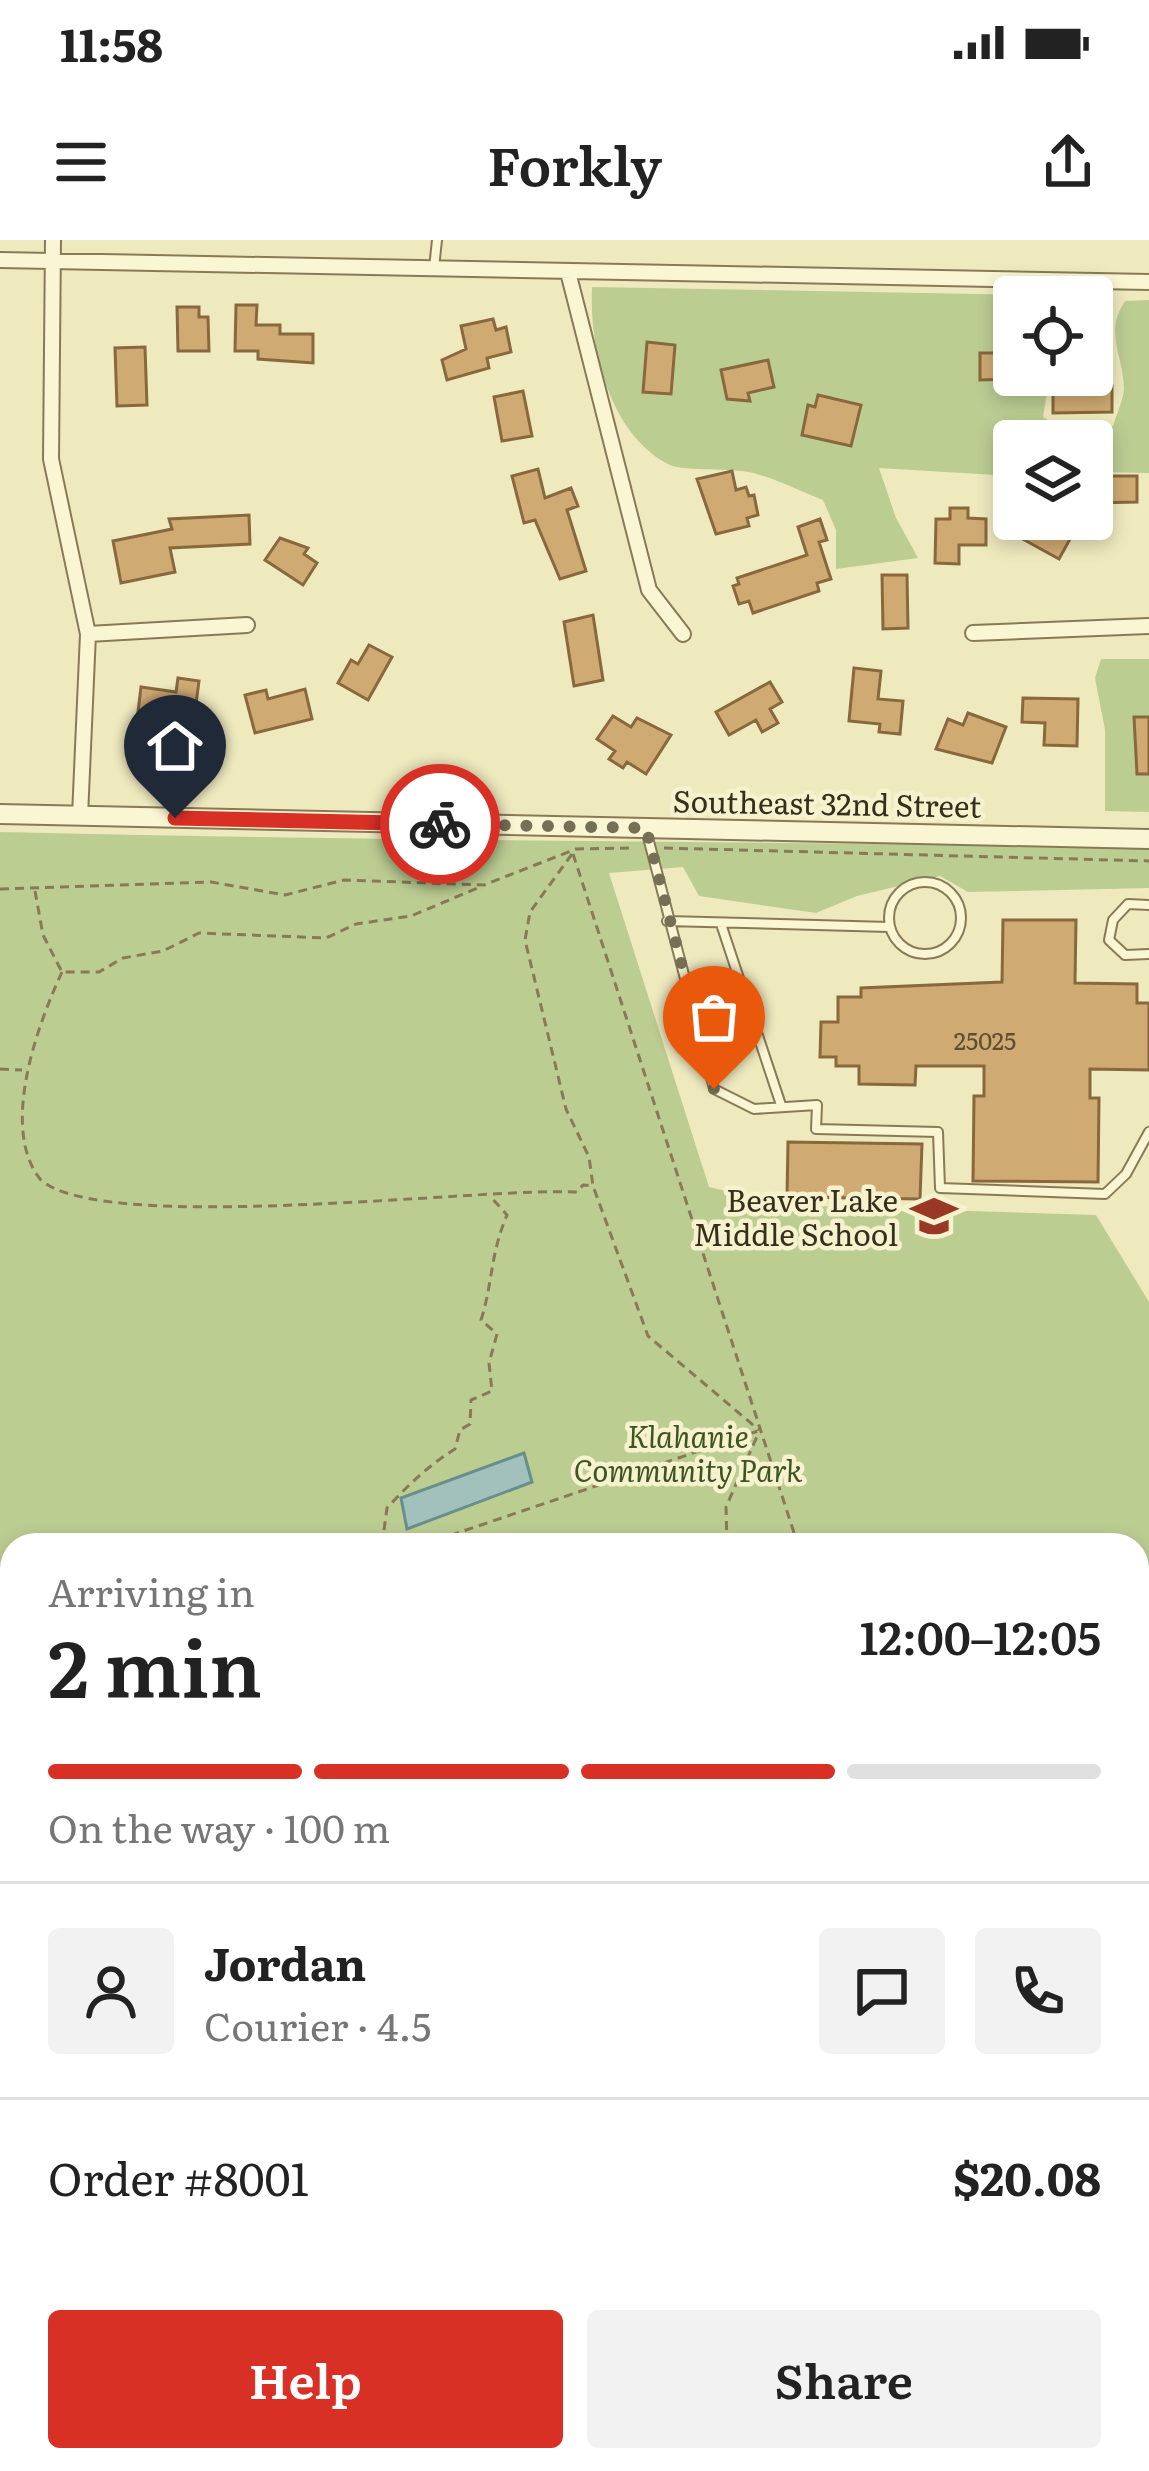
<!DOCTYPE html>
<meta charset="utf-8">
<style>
:root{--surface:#fff;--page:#f2f2f2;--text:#222;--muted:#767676;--line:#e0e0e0;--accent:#d93025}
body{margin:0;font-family:Literata,serif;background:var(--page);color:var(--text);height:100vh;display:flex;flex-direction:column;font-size:45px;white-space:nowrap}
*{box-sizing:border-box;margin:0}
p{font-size:39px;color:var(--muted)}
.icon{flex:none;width:66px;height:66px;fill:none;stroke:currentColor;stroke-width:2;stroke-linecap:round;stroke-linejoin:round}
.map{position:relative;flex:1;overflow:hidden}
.sheet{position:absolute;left:0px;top:1293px;width:1149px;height:939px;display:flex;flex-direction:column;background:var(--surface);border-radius:36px 36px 0 0;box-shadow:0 6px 18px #0003}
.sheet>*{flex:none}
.controls{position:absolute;left:993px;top:36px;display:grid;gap:24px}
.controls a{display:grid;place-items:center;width:120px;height:120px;border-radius:12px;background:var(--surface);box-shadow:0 6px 18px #0003;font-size:60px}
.pin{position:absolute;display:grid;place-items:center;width:102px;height:102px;color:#fff;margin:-123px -51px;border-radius:50% 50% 50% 0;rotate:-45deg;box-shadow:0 0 12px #0007}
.pin .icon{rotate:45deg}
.courier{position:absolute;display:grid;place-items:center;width:120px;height:120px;margin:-60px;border:9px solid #d93025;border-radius:50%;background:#fff;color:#222;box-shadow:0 3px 15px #0007}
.head em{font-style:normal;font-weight:600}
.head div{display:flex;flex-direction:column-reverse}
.head{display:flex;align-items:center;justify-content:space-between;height:204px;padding:0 48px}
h1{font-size:78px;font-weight:600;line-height:90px}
.bar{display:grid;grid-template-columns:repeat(4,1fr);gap:18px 12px;align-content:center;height:144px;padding:0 48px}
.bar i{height:15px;border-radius:9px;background:var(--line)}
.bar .on{background:var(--accent)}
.bar p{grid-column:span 4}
.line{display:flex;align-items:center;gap:30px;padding:0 48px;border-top:3px solid var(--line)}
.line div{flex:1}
.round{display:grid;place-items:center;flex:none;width:126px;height:126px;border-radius:12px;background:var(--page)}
.button{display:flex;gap:24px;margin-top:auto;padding:24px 48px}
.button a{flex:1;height:138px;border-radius:12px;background:var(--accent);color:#fff;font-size:48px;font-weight:600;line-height:138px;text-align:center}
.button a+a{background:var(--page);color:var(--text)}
.status{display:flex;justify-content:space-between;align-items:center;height:84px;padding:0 60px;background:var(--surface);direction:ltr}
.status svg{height:33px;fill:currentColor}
header{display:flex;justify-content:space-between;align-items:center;height:156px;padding:0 48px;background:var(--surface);font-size:54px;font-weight:600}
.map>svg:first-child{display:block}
.green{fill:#bccd92}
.water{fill:#a2c1bd;stroke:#698f8c;stroke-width:3}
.building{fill:#cfaa73;stroke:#88683c;stroke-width:3}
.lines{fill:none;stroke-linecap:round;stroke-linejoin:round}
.service-casing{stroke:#887a56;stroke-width:12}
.minor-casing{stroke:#887a56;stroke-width:18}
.tertiary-casing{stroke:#887a56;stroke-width:22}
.path{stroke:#887a56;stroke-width:3;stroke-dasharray:9 6;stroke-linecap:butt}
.service{stroke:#faf5d2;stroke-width:8}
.minor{stroke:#faf5d2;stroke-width:14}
.tertiary{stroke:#faf5d2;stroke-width:18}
.done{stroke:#776f55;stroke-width:12;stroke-dasharray:0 21.6}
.route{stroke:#d93025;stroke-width:15}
.labels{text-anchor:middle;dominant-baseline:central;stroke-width:9;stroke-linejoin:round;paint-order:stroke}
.number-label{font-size:24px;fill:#5d4d32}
.street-label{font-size:30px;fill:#372e1c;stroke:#f6f2ce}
.poi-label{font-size:30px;fill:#372e1c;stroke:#f6f2ce;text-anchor:end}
.park-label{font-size:30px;font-style:italic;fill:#3e5421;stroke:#f6f2ce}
</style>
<div class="status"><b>11:58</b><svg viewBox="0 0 49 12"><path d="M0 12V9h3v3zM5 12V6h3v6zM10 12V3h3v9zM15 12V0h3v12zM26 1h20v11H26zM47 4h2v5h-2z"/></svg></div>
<header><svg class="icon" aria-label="menu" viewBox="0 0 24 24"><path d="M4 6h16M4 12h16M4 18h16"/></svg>Forkly<svg class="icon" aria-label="share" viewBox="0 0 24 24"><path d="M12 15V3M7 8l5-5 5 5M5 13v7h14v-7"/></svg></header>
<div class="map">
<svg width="1149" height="2231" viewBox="0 0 1149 2231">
<rect width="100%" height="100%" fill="#efe9be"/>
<path class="green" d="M 592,47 L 1035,55 L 1014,57 L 1014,135 L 1050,135 L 1043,177 C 1067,194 1084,191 1113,186 C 1116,175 1124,159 1124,148 C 1123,114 1104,93 1125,61 L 1149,60 L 1149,233 L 1092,232 L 1092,201 L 1014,201 L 1012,236 L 879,228 L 896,278 L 918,318 L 836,329 L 836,290 L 823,260 C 800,251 777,239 753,233 C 731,227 686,232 670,225 C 610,195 589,109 592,47 Z
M 1101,419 L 1149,419 L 1149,572 L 1105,571 L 1105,490 L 1095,438 Z
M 0,592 C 383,601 766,602 1149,607 L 1149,648 L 968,652 L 940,636 L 857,656 L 816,673 L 699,656 L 683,627 L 609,633 L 709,947 L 785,965 L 1096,975 L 1149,1062 L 1149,1486 L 1137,1501 L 1137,1305 L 12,1305 L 12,1762 L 0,1760 Z
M 1137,1639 L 1149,1649 L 1149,1875 L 1137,1876 Z
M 869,2220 L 1100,2220 L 1103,2231 L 868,2231 Z"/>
<path class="water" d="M 524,1213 L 532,1242 L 407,1289 L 401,1258 Z"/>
<path class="building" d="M 236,65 L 257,65 L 256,85 L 280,85 L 280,94 L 313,94 L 313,123 L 258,119 L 258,111 L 235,111 Z
M 177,67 L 199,67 L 199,77 L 208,77 L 209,111 L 178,111 Z
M 493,79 L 496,90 L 506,87 L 511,112 L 487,118 L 489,128 L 447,140 L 442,120 L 466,109 L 461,86 Z
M 647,102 L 675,105 L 671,154 L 643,152 Z
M 145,107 L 147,165 L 117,166 L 115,108 Z
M 980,113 L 1014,113 L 1014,139 L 980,140 Z
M 768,120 L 774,147 L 748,153 L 750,161 L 727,159 L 721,130 Z
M 1053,135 L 1071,135 L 1072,146 L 1112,146 L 1112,172 L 1053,173 Z
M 523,151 L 532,196 L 502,201 L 494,157 Z
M 818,155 L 861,165 L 851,206 L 802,195 L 808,165 L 815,167 Z
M 538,229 L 545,258 L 571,248 L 578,266 L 567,270 L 586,331 L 560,339 L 535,280 L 524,283 L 512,236 Z
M 732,231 L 736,250 L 746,247 L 749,256 L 754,255 L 758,275 L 747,278 L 749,286 L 716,294 L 697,239 Z
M 1092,236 L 1137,236 L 1137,262 L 1092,263 Z
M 950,268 L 968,268 L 968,278 L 986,279 L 986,305 L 959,305 L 959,324 L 935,323 L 936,279 L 950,279 Z
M 249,275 L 250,304 L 170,308 L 175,332 L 121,343 L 113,301 L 172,289 L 169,279 Z
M 820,279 L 827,300 L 819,302 L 831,339 L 817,343 L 819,351 L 753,373 L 749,361 L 739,364 L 733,346 L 739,344 L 737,338 L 807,315 L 798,287 Z
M 1029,279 L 1081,279 L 1059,319 L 1019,297 Z
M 280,298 L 308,308 L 304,314 L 317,323 L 303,345 L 265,320 Z
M 882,335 L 907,335 L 908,388 L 883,389 Z
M 593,375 L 603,440 L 574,446 L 564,382 Z
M 369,405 L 392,417 L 368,460 L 338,443 L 351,420 L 358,424 Z
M 854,428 L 881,431 L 878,459 L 903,461 L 900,494 L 879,492 L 880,484 L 849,481 Z
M 178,438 L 199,441 L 194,479 L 138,472 L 141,447 L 176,452 Z
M 770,442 L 782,462 L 770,469 L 778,483 L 762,492 L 756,480 L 729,495 L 716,472 Z
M 305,449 L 312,479 L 255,493 L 245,455 L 266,450 L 268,459 Z
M 1023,458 L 1078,459 L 1077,506 L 1044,505 L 1045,483 L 1022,482 Z
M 968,473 L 1006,487 L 992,523 L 936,509 L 948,479 L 963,485 Z
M 613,476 L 631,487 L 637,478 L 671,495 L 646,534 L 627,522 L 623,528 L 609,519 L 615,511 L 597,499 Z
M 1134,477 L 1149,477 L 1149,534 L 1137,534 Z
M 1003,680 L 1076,680 L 1075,743 L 1137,744 L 1137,763 L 1149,763 L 1149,830 L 1090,829 L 1090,858 L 1099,858 L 1098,942 L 973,941 L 974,856 L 984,856 L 984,826 L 916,826 L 915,845 L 859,844 L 859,826 L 836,826 L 836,817 L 820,817 L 821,782 L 838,782 L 838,757 L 861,757 L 861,748 L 1002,742 Z
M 788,902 L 922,904 L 920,959 L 787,957 Z"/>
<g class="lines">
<defs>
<path id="service" d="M 434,28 L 437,0
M 646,590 L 714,849 L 754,869 L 817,865 L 816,889 L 938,892 L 940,948 L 1105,954 L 1126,934 L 1149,892
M889 678a36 36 0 1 1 72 0a36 36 0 1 1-72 0Z
M 1149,665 L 1128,664 L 1113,680 L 1109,700 L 1125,715 L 1149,714
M 667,681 L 889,687
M 721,684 L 781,865
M 1083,2220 L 1086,2231"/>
<path id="minor" d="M 53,0 L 51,219 L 88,394 L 80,576
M 0,20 L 1149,42
M 568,32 L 649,350 L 683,394
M 973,393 L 1149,386
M 88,394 L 247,385
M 0,1870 L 12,1872
M 1137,2015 L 1149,2011
M 0,2051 L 12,2064
M 0,2095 L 12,2107
M 109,2220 L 119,2231
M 726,2220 L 735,2231
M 1121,2220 L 1124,2231
M 142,2231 L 155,2220
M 435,2231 L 443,2220"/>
<path id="tertiary" d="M 0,574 L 1149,599
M 1137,1917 L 1149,1916
M 0,2186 L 12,2175"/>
</defs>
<use href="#service" class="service-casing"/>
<use href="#minor" class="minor-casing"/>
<use href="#tertiary" class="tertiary-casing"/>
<path class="path" d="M 664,608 L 1149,621
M 572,614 L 530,672 L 525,700 L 566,869 L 589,917 L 593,946 L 648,1096 L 759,1190
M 573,614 L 798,1305
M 0,649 L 211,642 L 285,655 L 344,640 L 484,645 L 576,609 L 630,608
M 35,651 L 43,695 L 62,732 L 99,732 L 123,718 L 163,711 L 199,693 L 326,698 L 356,684 L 411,676 L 480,647
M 62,732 C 37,786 0,888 40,939 C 99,996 481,947 577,952 L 583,945 L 593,946
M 0,829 L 22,830
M 382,1305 L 387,1268 C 407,1246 429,1225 455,1209 L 460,1190 L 470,1184 L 471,1160 L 492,1151 L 489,1123 L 497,1094 L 481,1080 C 493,1042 490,1015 507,975 L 490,956
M 422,1305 L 758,1191
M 727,1305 L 726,1267 L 759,1192
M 1137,2119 L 1149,2115
M 0,2218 L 12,2206
M 1001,2220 L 1007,2231"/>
<use href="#service" class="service"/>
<use href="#minor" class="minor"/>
<use href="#tertiary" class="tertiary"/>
</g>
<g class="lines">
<path class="done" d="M 440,584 L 646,588 L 714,849"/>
<path class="route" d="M 175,578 L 440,584"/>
</g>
<defs>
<symbol id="school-bare" viewBox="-9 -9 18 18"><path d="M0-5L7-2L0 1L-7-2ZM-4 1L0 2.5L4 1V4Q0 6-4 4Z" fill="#993925" stroke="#f6f2ce" stroke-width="2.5" paint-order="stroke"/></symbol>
</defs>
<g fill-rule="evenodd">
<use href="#school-bare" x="901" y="943" width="66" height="66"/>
</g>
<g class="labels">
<g class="number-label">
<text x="985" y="799">25025</text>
</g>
<g class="street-label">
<text transform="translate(827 562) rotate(1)">Southeast 32nd Street</text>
</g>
<g class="poi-label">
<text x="898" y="959">Beaver Lake<tspan x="898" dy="34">Middle School</tspan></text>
</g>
<g class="park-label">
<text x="688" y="1195">Klahanie<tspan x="688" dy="34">Community Park</tspan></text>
</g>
</g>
</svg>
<div class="controls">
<a><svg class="icon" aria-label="locate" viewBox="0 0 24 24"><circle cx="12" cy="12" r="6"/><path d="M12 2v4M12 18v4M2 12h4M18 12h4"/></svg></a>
<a><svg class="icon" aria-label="layers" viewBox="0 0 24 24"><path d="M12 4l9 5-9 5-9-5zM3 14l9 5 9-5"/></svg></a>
</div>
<div class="pin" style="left:714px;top:849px;background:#ea580c"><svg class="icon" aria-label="bag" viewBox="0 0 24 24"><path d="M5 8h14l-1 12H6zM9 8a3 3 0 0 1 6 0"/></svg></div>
<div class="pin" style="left:175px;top:578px;background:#1f2937"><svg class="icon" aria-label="home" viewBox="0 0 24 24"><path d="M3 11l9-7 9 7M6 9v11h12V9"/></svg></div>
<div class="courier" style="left:440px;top:584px"><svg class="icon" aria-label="bike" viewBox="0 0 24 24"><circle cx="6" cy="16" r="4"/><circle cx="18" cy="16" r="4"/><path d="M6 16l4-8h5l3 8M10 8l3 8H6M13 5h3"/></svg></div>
<section class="sheet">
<div class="head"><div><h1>2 min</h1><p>Arriving in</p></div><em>12:00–12:05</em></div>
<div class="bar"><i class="on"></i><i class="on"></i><i class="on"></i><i></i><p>On the way · 100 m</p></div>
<div class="line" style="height:216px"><a class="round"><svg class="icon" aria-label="person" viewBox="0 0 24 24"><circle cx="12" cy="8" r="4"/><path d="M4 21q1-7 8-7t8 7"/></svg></a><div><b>Jordan</b><p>Courier · 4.5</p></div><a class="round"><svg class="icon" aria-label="chat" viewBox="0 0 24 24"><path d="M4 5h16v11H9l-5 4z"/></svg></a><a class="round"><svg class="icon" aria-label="phone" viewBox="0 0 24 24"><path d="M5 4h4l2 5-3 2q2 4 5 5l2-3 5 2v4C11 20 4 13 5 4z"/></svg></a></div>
<div class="line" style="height:156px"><div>Order #8001</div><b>$20.08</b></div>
<div class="button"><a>Help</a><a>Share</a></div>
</section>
</div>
